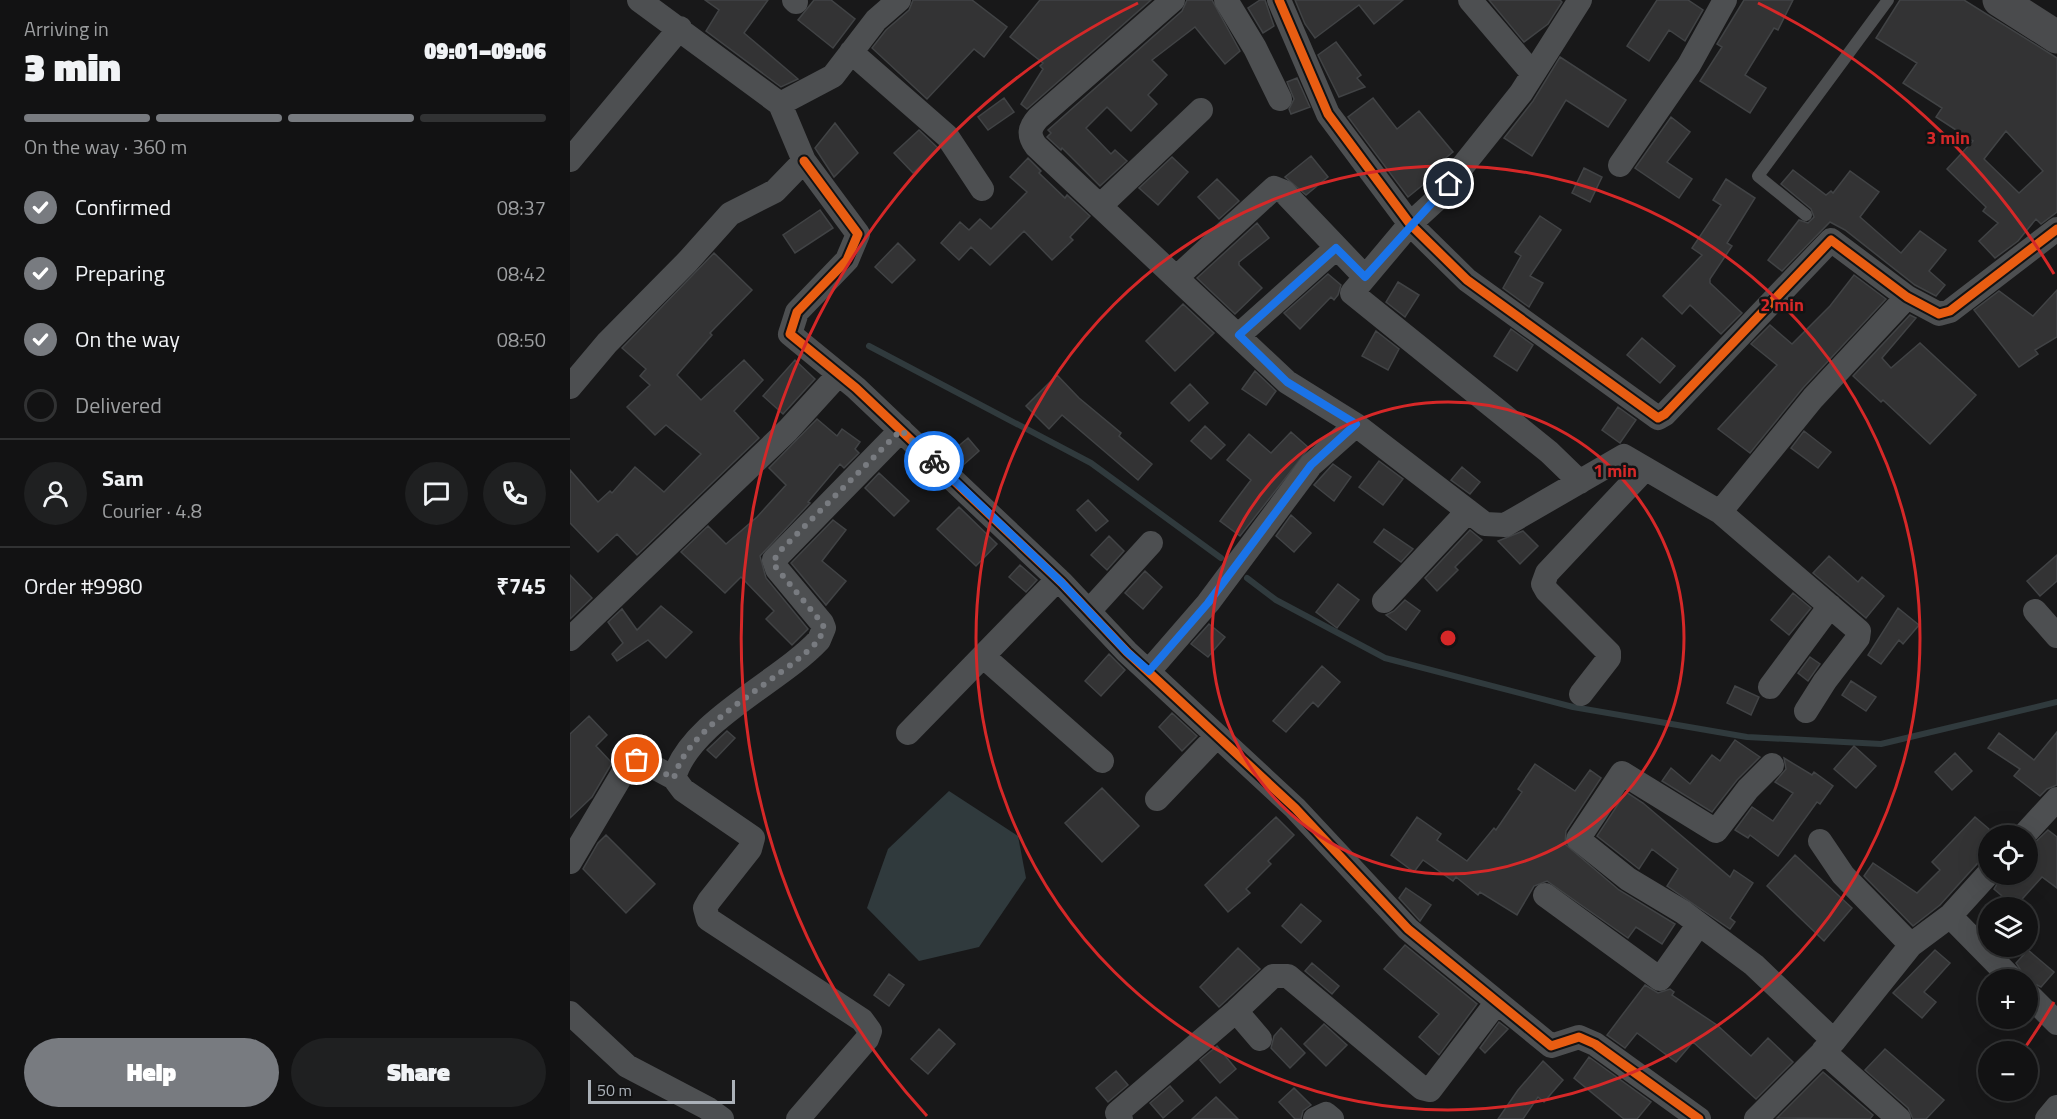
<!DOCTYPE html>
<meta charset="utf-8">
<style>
:root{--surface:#121213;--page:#1f2021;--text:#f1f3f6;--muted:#9c9ea0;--line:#313233;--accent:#787b80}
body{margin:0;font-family:"Titillium Web",sans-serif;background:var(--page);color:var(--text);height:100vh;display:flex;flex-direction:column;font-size:22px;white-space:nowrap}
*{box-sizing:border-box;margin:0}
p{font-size:20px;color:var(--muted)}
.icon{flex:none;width:33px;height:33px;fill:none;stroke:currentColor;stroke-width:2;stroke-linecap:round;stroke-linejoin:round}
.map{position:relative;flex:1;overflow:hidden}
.panel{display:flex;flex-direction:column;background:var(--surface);width:570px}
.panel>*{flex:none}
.controls{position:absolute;left:1408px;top:825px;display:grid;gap:12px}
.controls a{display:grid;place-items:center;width:60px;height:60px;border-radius:50%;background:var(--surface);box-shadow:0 6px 24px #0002,0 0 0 2px var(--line);font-size:30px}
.scale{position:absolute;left:18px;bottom:15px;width:147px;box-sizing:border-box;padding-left:6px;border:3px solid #abb1b8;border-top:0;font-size:16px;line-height:21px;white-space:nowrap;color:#abb1b8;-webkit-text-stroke:4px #131314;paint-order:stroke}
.pin{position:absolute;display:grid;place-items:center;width:51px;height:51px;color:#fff;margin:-26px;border:3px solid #fff;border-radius:50%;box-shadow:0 2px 6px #0007}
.courier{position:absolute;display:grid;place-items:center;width:60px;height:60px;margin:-30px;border:4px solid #1a73e8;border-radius:50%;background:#fff;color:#222;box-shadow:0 2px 8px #0007}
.head em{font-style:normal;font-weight:800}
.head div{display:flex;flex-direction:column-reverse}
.head{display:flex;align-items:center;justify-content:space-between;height:102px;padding:0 24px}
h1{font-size:39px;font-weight:800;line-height:45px}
.bar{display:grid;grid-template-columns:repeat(4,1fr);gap:9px 6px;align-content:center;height:72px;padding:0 24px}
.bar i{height:8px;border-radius:4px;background:var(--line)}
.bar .selected{background:var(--accent)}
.bar p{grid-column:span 4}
.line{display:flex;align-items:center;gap:15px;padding:0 24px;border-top:2px solid var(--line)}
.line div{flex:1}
.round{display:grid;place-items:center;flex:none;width:63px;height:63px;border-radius:32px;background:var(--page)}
ol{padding:0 24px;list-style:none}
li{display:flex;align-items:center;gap:18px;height:66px}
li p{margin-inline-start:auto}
li .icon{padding:6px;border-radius:50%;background:var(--accent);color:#fff;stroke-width:4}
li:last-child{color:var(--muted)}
li i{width:33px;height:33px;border:3px solid var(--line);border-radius:50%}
.cta{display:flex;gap:12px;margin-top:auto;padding:12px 24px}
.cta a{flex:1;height:69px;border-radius:36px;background:var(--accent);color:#fff;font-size:24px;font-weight:800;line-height:69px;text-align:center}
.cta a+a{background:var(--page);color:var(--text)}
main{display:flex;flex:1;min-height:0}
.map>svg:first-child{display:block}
.water{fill:#303a3d}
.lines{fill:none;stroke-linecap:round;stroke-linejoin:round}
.stream{stroke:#303a3d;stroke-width:6}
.building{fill:#333334;stroke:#414345;stroke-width:1.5;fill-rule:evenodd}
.service{stroke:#4d4f51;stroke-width:12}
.minor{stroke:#4d4f51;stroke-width:24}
.primary{stroke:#4a4b4d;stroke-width:33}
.cycleway-casing{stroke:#131314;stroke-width:13}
.cycleway{stroke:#e95d12;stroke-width:9}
.done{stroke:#787b80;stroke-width:6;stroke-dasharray:0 10.8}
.route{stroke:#1a73e8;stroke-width:8}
.ring{fill:none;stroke:#d62828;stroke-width:3}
.centre{fill:#d62828;stroke:#131314;stroke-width:3}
.ring-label{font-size:18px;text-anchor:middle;font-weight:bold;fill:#d62828;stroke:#131314;stroke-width:5;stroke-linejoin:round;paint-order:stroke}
</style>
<main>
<section class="panel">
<div class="head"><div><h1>3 min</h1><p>Arriving in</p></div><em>09:01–09:06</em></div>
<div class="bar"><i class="selected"></i><i class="selected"></i><i class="selected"></i><i></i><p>On the way · 360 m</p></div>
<ol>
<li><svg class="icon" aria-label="check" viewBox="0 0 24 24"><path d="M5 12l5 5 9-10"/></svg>Confirmed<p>08:37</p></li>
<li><svg class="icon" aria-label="check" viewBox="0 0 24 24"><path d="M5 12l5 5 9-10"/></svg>Preparing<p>08:42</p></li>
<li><svg class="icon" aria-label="check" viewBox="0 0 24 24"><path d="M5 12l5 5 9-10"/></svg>On the way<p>08:50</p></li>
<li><i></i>Delivered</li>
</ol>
<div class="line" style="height:108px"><a class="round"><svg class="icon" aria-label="person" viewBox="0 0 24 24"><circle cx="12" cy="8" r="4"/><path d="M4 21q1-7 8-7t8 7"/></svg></a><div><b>Sam</b><p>Courier · 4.8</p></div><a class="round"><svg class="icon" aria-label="chat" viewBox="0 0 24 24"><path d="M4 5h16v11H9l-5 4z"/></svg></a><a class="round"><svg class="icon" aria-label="phone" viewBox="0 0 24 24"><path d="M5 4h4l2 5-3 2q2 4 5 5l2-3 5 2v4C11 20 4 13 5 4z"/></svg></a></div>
<div class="line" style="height:78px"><div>Order #9980</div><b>₹745</b></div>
<div class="cta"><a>Help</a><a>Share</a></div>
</section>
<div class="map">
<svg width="1487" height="1119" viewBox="0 0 1487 1119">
<rect width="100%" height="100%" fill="#181819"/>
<path class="water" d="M 379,791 L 448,836 L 456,878 L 409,947 L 349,961 L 297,908 L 318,849 Z"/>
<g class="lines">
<path class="stream" d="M 299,346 L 521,463 L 651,558
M 677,578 L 706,600 L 815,658 L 1003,707 L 1177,737 L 1311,744 L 1487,702"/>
</g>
<path class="building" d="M 135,0 L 198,0 L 174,33 L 228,79 L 211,87 L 136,31 L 149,10 Z
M 244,0 L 261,0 L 285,19 L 263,48 L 228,20 Z
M 343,0 L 402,0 L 437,27 L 414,57 L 404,49 L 357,99 L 302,48 L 316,30 L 339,10 Z
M 470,0 L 581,0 L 457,109 L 451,104 L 473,69 L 470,66 L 473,63 L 440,37 Z
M 617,0 L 642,0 L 670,51 L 655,64 L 625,27 L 582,60 L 597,75 L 578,95 L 587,104 L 561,131 L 537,107 L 516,128 L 541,154 L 545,150 L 557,161 L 530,186 L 492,148 L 491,150 L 477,137 L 481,133 L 478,130 L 612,11 Z
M 690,0 L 695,0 L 704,26 L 693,33 L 678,8 Z
M 725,0 L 833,0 L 804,24 L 789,5 L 745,38 L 735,24 Z
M 919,0 L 990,0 L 992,2 L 978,24 L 954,42 Z
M 1087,0 L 1118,0 L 1133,10 L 1115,41 L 1099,30 L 1079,61 L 1057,46 Z
M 1174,0 L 1223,0 L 1208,30 L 1204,28 L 1175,75 L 1196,88 L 1180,113 L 1130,81 L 1152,47 L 1147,44 Z
M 1330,0 L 1394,0 L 1487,58 L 1487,212 L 1471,224 L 1466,219 L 1448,241 L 1425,258 L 1409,241 L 1428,223 L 1413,211 L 1416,207 L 1377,169 L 1403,141 L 1366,117 L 1372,108 L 1333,83 L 1347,63 L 1306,38 ZM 1436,131 L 1473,171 L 1449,193 L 1414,159 Z
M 766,42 L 791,75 L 787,78 L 795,87 L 769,97 L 748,55 Z
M 990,57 L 1056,100 L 1038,127 L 996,100 L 962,156 L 934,138 L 963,101 Z
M 727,78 L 740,107 L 721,114 L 719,109 L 724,99 L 717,82 Z
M 434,98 L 444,112 L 418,130 L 408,117 Z
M 803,98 L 827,129 L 849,111 L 883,152 L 855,175 L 859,180 L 838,197 L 778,117 Z
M 1101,117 L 1120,132 L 1097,162 L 1122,179 L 1109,198 L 1065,168 Z
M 265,123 L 288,153 L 264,177 L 245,148 Z
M 349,130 L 369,149 L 343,173 L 324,153 Z
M 741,156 L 758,177 L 736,195 L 715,177 Z
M 602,157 L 618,172 L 588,205 L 569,188 Z
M 458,158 L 471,171 L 469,173 L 495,198 L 497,195 L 520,216 L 500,237 L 503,240 L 482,260 L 454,231 L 420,265 L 401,247 L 389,260 L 371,243 L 390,222 L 399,230 L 410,219 L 421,229 L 457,192 L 440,177 Z
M 1014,168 L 1032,177 L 1020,202 L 1002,193 Z
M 1223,170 L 1256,195 L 1261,191 L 1263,193 L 1280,171 L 1309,192 L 1290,217 L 1331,253 L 1350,231 L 1376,250 L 1359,271 L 1375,285 L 1366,296 L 1345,285 L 1275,230 L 1260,222 L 1212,271 L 1198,260 L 1229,220 L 1238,223 L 1244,217 L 1241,209 L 1211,184 Z
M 647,179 L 669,201 L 649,219 L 628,197 Z
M 1156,179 L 1185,198 L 1157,243 L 1162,246 L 1140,279 L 1140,283 L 1172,313 L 1151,334 L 1120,305 L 1112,314 L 1093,296 L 1132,255 L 1122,248 L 1151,205 L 1143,200 Z
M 250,210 L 263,228 L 225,253 L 213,235 Z
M 970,216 L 991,230 L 960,276 L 973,283 L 959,307 L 933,288 L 951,256 L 945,252 Z
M 687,223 L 699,238 L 669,262 L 669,265 L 692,288 L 665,314 L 627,278 Z
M 328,243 L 345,260 L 322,283 L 305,267 Z
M 144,253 L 182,290 L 140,333 L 142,335 L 107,375 L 131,400 L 174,360 L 193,380 L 164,411 L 189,438 L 67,555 L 47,534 L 28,552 L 0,523 L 0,470 L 28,502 L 40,491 L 42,493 L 65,467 L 94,492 L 131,454 L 96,425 L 85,435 L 57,407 L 80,385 L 70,376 L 76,369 L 52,348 Z
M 758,274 L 771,285 L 768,295 L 764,300 L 761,297 L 730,329 L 714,313 Z
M 1284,275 L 1316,299 L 1233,388 L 1180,453 L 1148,429 L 1207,365 L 1181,344 L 1200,325 L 1222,344 L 1260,306 Z
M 828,282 L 849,295 L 835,317 L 816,302 Z
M 1487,290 L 1487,337 L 1465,350 L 1468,354 L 1449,367 L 1404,310 L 1429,291 L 1463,316 Z
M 613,304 L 644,333 L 605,371 L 576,341 Z
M 1340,315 L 1346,318 L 1312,358 L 1321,368 L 1350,343 L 1406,395 L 1360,444 L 1313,400 L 1311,402 L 1283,376 Z
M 941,329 L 963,345 L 947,371 L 924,356 Z
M 806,331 L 829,349 L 818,370 L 792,356 Z
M 1072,338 L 1105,366 L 1090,383 L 1057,355 Z
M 225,360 L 245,379 L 213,414 L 193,396 Z
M 685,371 L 706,391 L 696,405 L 672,389 Z
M 487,375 L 509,398 L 551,433 L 549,436 L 582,464 L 568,480 L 492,415 L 479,429 L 456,406 Z
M 620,384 L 638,403 L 619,421 L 601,403 Z
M 1048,407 L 1066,420 L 1050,443 L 1032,430 Z
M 247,419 L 267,436 L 272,429 L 290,442 L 285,449 L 289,453 L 274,468 L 270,464 L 238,502 L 240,503 L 190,556 L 196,578 L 238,629 L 222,645 L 196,619 L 204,611 L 171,577 L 155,593 L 111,552 L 138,526 L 156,544 L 187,517 L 216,485 L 199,468 Z
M 635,426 L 655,445 L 641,459 L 621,441 Z
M 1234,431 L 1261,452 L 1248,468 L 1221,448 Z
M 721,432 L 739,448 L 670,536 L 650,521 L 681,480 L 657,460 L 679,434 L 701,453 Z
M 398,438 L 409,451 L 391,467 L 378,455 Z
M 809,461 L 833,479 L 813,505 L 789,487 Z
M 763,464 L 781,477 L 764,501 L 744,485 Z
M 892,467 L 910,482 L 900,494 L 881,480 Z
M 309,473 L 339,501 L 324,516 L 295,488 Z
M 518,500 L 538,521 L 526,531 L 507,510 Z
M 389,507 L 427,544 L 406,566 L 367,529 Z
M 721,515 L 741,533 L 724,552 L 706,536 Z
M 263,520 L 276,530 L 252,561 L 276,581 L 256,605 L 221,563 Z
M 814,529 L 843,549 L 831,562 L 804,542 Z
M 900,530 L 912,540 L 885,567 L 888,570 L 867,591 L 855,578 Z
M 953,531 L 968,546 L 950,564 L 928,541 Z
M 539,536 L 554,551 L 537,570 L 521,555 Z
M 1487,555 L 1487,581 L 1470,596 L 1457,581 Z
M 1259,556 L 1288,582 L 1292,577 L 1314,596 L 1296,618 L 1243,573 Z
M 450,565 L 467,580 L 456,592 L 439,577 Z
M 575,571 L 592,587 L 573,609 L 555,593 Z
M 0,575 L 22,598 L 0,619 Z
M 768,584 L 789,600 L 767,628 L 746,612 Z
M 1223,593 L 1241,608 L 1219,635 L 1201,620 Z
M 835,600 L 850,611 L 836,630 L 816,615 L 824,611 Z
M 91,606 L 122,632 L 96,658 L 78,640 L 47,661 L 42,654 L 53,643 L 38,622 L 52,609 L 67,630 Z
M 1328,608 L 1349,625 L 1333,644 L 1329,640 L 1311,664 L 1298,655 Z
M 639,624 L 655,637 L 638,657 L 621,644 Z
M 539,654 L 555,670 L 531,696 L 515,681 Z
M 1240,657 L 1250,664 L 1238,681 L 1228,673 Z
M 752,666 L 770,682 L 748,707 L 743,702 L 716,732 L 703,721 Z
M 1281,681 L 1306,697 L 1296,711 L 1272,695 Z
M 1165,686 L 1189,697 L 1181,715 L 1157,703 Z
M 602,713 L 627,736 L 612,751 L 589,727 Z
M 19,716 L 37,735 L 26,746 L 42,763 L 22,797 L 0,818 L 0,734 Z
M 157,731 L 165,738 L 146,758 L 137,750 Z
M 1487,732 L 1487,785 L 1477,789 L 1470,796 L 1444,776 L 1450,769 L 1418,748 L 1429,733 L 1464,760 Z
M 1165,740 L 1190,757 L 1167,780 L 1142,812 L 1092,781 L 1101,768 L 1120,784 L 1142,755 L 1150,761 Z
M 1284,746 L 1306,766 L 1286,788 L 1264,769 Z
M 1385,753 L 1402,771 L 1382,790 L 1365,772 Z
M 1214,758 L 1242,775 L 1244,772 L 1263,786 L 1250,804 L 1247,802 L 1208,856 L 1180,835 L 1178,838 L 1165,830 L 1182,807 L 1203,821 L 1223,793 L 1205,782 L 1216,769 Z
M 965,764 L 1005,791 L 1020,770 L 1031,778 L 996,831 L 995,844 L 1049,890 L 1105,924 L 1092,944 L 1066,927 L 1058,938 L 977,881 L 964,886 L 947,915 L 910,892 L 908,895 L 886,877 L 883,881 L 853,860 L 844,872 L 821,855 L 847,817 L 871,834 L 867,840 L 897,861 L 924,828 L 926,830 L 952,792 L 948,789 Z
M 532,788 L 569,826 L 532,862 L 495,823 Z
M 1056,792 L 1073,803 L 1160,877 L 1164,870 L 1183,883 L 1160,918 L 1165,922 L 1160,929 L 1097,886 L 1108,869 L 1082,849 L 1069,869 L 1027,836 Z
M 706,817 L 724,835 L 698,861 L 701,864 L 676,889 L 680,893 L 658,912 L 635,885 Z
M 1405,817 L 1419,829 L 1419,859 L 1408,863 L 1370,905 L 1343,926 L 1294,876 L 1303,863 L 1347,893 L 1370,870 L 1362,862 Z
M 1478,830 L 1487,837 L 1487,888 L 1472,877 L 1445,907 L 1424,889 L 1433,874 L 1458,874 L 1458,849 Z
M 36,835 L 85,884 L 56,913 L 13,869 L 28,843 Z
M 1225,855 L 1282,908 L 1254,941 L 1197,886 Z
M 836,888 L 861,905 L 850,921 L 829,898 Z
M 731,904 L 751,921 L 731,943 L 712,926 Z
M 835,945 L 907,1004 L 869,1055 L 849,1037 L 869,1014 L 814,969 Z
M 668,948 L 690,969 L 649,1007 L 630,987 Z
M 1365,950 L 1380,963 L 1354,992 L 1366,1002 L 1352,1018 L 1323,993 Z
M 1458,950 L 1484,972 L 1471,987 L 1457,980 L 1446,963 Z
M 742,963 L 769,986 L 762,994 L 735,971 Z
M 319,974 L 334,985 L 319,1006 L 304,995 Z
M 1075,985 L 1088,993 L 1100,989 L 1104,992 L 1102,995 L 1147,1025 L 1181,1056 L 1198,1038 L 1223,1062 L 1186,1099 L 1123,1042 L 1106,1062 L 1067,1033 L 1055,1048 L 1037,1035 Z
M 929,1022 L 938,1029 L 915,1053 L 910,1048 Z
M 754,1024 L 777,1045 L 756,1066 L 734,1044 Z
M 711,1028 L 735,1053 L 720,1068 L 701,1048 L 704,1036 Z
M 369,1029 L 385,1044 L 358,1074 L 341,1059 Z
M 647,1046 L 666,1069 L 650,1083 L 630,1060 Z
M 1315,1049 L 1374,1100 L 1356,1119 L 1343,1119 L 1338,1108 L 1295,1070 Z
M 1019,1057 L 1081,1102 L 1067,1119 L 1054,1119 L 1004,1078 Z
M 973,1061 L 993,1080 L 974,1102 L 968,1097 L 953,1119 L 928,1119 L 948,1090 Z
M 546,1071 L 558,1085 L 538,1102 L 526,1088 Z
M 1253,1072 L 1303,1115 L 1300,1119 L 1207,1118 Z
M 600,1086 L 613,1101 L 593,1118 L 580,1103 Z
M 724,1088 L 741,1105 L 733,1111 L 731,1119 L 725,1119 L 709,1102 Z
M 646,1097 L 668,1119 L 622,1119 Z"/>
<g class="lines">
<path class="service" d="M 1236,215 L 1188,176 L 1318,0"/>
<path class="minor" d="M 69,0 L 210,104
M 224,0 L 226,2
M 603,0 L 468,118 C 459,128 458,135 466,146 L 717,382 L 786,425 L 915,524 L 935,525 L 1054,456 L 1150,512
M 656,0 L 685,48 L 710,99
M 709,0 L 758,114 L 840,224 L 897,280 L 1088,418 L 1095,414 L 1261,240 L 1337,297 L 1369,314 L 1380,311 L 1487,229
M 900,0 L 963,74
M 281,52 L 377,136 L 412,189
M 0,160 L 110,28
M 234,161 L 288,234 L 277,260 L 227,312 L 220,334 L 286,388 L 492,583 L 557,652 L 725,808 L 838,929 L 981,1046 L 1009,1037 L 1025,1044 L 1129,1119
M 1050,165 L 1119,65 L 1155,0
M 530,206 L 631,110
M 607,277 L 704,188 L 714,192 L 795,277
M 669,335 L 766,248
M 0,387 L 37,343 L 118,261 L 160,214 L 205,191 L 234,161 L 210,104 L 263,76 L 306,20 L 329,0
M 1010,482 L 979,452 L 782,293 L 840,224 L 864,202 L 951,93 L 1010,0
M 814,601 L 897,512
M 519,611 L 581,543
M 1465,611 L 1487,636
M 0,639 L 218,430 L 269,374
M 414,657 L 532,761
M 579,671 L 638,603 L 741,465 L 786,425
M 1200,687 L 1260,606
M 1011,694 L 1039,658 L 1039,653 L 977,591 L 973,584 L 977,573 L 1075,469
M 1236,711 L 1255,681 L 1288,638 L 1289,631 L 1150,512 L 1243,398 L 1337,297
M 338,733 L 488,579
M 1202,765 L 1178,789 L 1146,831 L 1052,773 L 1008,839 L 1058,879 L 1113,912 L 1184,965 L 1264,1041
M 587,799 L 647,736
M 1453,836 L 1487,799
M 1250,841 L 1273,875 L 1341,945
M 0,862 L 60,761 L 76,763 L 104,778
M 975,895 L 1090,979 L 1129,924
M 1380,916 L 1443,980
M 1458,994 L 1487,1023
M 666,1011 L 690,1039
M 0,1013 L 57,1066 L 137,1108 L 152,1119
M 1253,1051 L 1329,1119
M 228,1119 L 297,1039 L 300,1031 L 292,1020 L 138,919 L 135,908 L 139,901 L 180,849 L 183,838 L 113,790 L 104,778 C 119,722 210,682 249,640 L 254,628 L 252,623 L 207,569 L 204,560 L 331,430
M 551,1119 L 547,1113 L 666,1011 L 703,976 L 718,976 L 852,1088 L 860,1090 L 927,1002
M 745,1119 L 756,1114 L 762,1119
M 1186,1119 L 1264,1041 L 1341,945 L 1380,916 L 1419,873
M 1477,1119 L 1487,1107"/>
<path class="primary" d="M 1429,0 L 1487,37"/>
<defs>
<path id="cycleway" d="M 709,0 L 758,114 L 840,224 L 897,280 L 1088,418 L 1095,414 L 1261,240 L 1337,297 L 1369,314 L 1380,311 L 1487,229
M 234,161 L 288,234 L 277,260 L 227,312 L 220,334 L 286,388 L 492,583 L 557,652 L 725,808 L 838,929 L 981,1046 L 1009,1037 L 1025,1044 L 1129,1119"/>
</defs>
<use href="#cycleway" class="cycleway-casing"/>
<use href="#cycleway" class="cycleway"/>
</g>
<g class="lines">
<path class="done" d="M 67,760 L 104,778 C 119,722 210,682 249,640 L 254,628 L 252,623 L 204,565 L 204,560 L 210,551 L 331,430 L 364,461"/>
<path class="route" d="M 364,461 L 492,583 L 557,652 L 579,671 L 638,603 L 741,465 L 786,424 L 717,382 L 669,335 L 766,248 L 795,277 L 879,184"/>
</g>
<g class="ring">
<circle cx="878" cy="638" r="236"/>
<circle cx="878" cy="638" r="472"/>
<path d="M1484 1002A707 707 0 0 1 1454 1049M357 1116A707 707 0 0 1 568 3M1188 3A707 707 0 0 1 1484 274"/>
</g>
<circle cx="878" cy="638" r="9" class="centre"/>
<g class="ring-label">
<text x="1378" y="144">3 min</text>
<text x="1212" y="311">2 min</text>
<text x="1045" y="477">1 min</text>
</g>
</svg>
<div class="controls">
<a><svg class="icon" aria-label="locate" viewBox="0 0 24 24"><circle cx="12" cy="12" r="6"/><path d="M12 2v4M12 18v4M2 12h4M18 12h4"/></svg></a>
<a><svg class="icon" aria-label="layers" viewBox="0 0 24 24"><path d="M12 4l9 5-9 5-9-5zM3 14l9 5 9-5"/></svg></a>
<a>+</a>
<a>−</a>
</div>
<div class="scale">50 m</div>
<div class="pin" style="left:67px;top:760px;background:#ea580c"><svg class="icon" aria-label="bag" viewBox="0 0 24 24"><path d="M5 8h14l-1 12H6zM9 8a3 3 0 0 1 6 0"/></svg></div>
<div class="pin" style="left:879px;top:184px;background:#1f2937"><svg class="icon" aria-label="home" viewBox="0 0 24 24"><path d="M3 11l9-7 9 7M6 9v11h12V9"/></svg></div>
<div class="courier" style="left:364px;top:461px"><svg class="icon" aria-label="bike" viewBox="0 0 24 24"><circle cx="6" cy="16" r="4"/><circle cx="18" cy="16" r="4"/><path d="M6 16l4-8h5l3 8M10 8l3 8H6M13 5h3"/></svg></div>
</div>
</main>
